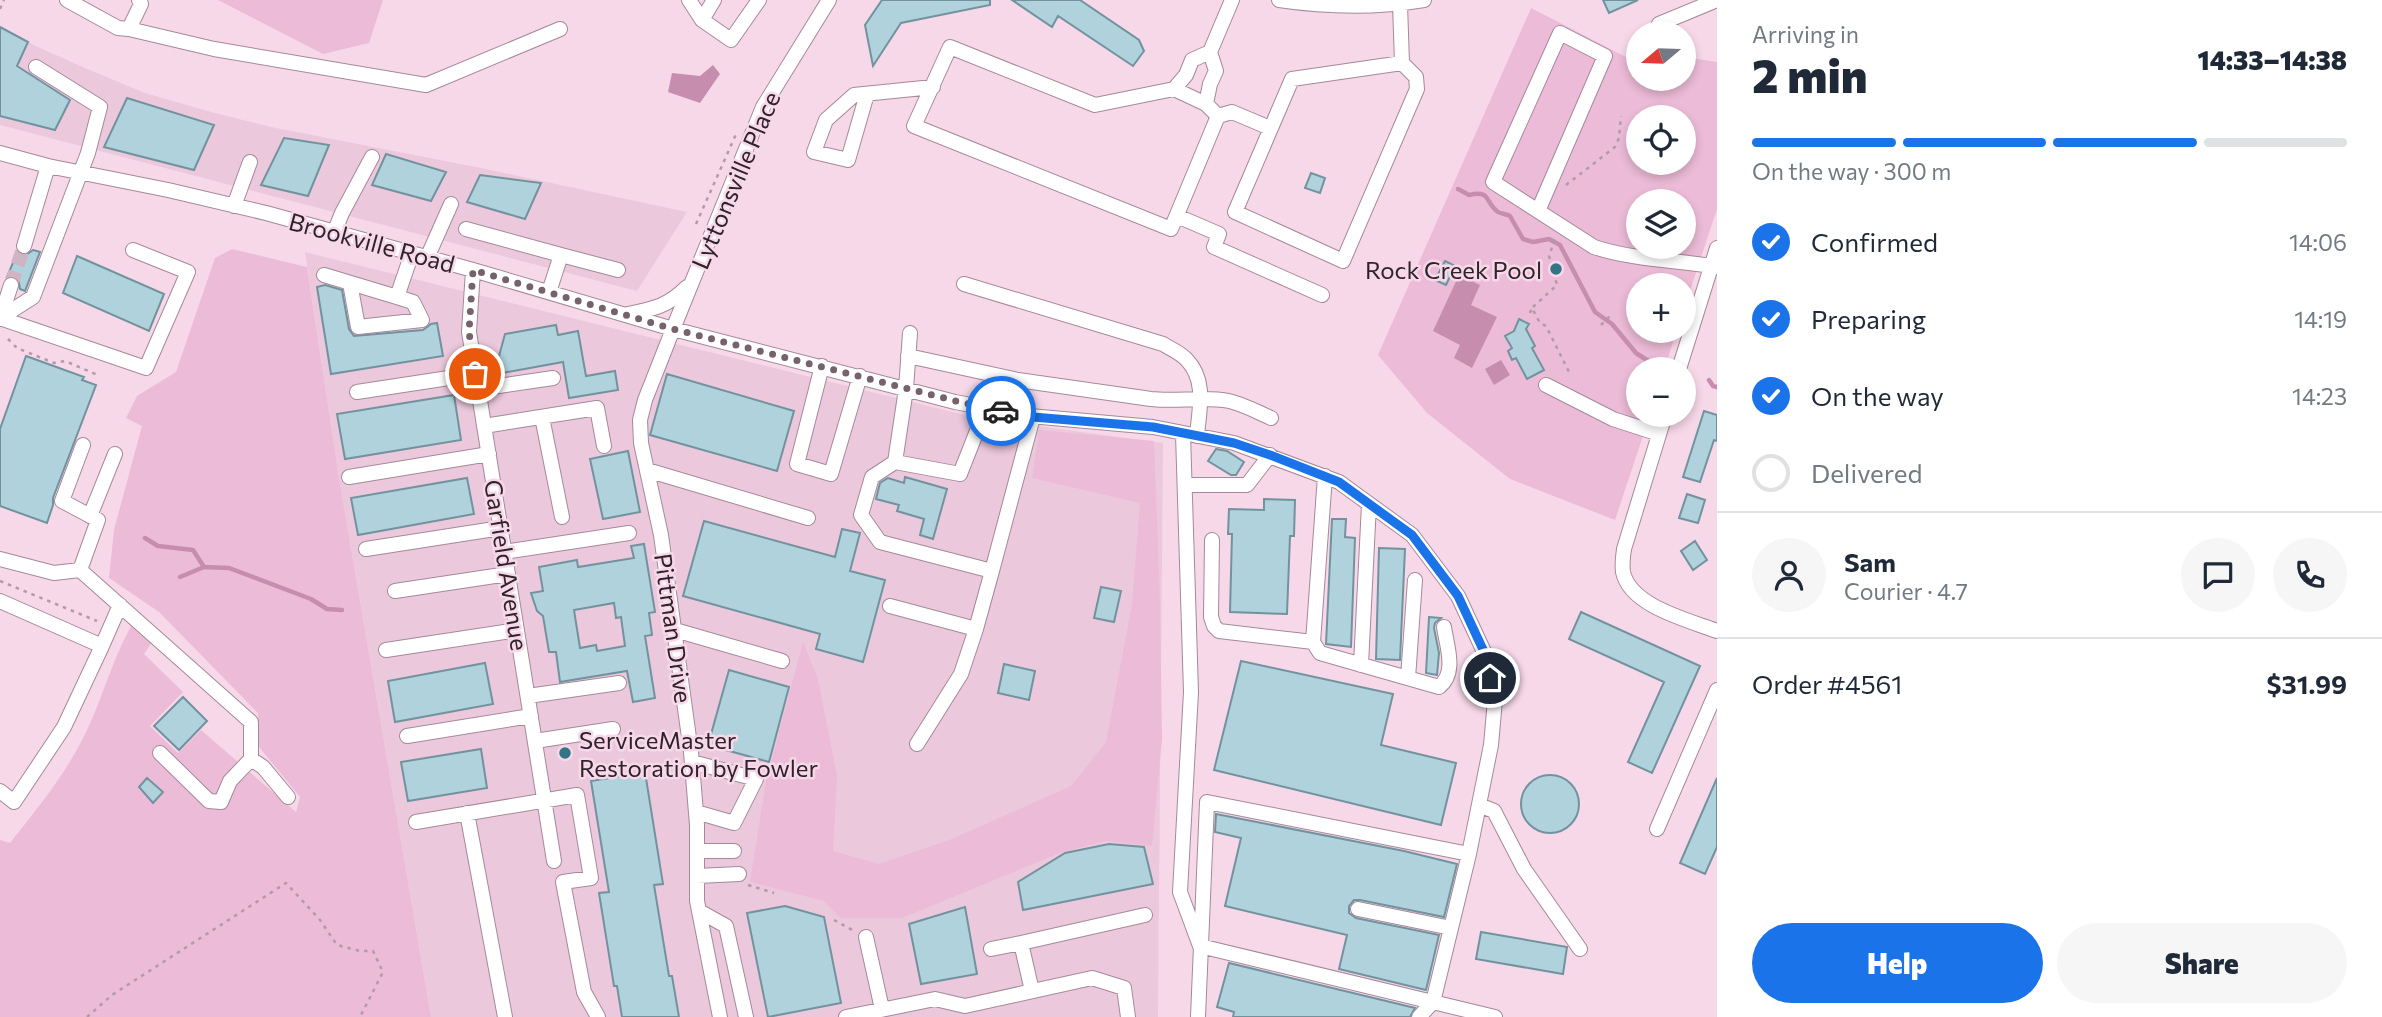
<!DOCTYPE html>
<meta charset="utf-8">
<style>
:root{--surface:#fff;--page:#f6f6f7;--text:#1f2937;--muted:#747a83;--line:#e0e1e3;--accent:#1a73e8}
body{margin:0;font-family:Commissioner,sans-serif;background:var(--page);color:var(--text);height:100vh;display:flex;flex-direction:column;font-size:26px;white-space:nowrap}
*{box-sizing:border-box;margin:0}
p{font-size:23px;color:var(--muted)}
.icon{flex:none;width:38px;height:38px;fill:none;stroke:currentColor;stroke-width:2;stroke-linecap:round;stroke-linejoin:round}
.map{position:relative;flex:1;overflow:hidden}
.side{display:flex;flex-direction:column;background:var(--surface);width:665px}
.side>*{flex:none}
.needle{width:46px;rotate:251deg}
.controls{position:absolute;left:1626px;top:21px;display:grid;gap:14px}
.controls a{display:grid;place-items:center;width:70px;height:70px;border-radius:50%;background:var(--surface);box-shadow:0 4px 10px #0003;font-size:35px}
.pin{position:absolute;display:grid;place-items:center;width:60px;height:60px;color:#fff;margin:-30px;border:4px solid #fff;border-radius:50%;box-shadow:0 2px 7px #0007}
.courier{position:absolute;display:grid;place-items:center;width:70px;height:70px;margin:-35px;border:5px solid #1a73e8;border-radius:50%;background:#fff;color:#222;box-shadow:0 2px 9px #0007}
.summary em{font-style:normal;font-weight:800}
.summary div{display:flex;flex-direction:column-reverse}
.summary{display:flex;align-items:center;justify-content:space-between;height:119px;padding:0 35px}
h1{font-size:46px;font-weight:800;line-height:52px}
.bar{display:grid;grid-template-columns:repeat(4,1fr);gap:10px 7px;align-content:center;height:84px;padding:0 35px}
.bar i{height:9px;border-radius:5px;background:var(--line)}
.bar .current{background:var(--accent)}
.bar p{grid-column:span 4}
.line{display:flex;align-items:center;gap:18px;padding:0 35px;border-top:2px solid var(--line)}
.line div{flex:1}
.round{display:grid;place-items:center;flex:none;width:74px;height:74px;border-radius:37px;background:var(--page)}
ol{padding:0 35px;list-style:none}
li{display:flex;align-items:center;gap:21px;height:77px}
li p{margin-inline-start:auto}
li .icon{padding:7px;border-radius:50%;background:var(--accent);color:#fff;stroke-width:4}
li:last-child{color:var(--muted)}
li i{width:38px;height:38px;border:4px solid var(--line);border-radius:50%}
.primary-button{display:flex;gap:14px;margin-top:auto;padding:14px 35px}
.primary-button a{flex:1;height:80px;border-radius:42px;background:var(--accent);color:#fff;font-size:28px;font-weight:800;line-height:80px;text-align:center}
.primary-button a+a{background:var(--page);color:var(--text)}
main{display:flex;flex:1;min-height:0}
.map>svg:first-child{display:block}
.built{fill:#ecc8dd}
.green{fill:#ecbbd7;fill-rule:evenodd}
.water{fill:#c68daf}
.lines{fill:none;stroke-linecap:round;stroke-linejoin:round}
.stream{stroke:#c68daf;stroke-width:4.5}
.building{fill:#afd2dd;stroke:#72939e;stroke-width:2;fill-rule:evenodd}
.minor-tunnel{stroke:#cfb4c3;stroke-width:14;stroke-dasharray:14 7;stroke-linecap:butt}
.minor-casing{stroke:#a58999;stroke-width:16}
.path{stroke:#b29aa7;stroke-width:2.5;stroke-dasharray:3.5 5;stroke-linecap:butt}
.minor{stroke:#fff;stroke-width:14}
.done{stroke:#75626d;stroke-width:7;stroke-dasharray:0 12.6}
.route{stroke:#1a73e8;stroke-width:9}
.poi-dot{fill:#337487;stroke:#f7d8e9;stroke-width:2.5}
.labels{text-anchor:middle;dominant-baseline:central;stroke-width:5;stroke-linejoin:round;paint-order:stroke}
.street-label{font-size:24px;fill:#2f232a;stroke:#f7d8e9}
.poi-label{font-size:24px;fill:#2f232a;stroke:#f7d8e9;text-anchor:end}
</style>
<main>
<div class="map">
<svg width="1717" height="1017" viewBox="0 0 1717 1017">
<rect width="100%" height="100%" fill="#f7d8e9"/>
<path class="built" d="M 0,27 L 38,47 L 85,68 L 145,93 L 211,112 L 271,127 L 481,168 L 687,212 L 637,291 L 0,125 Z
M 305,252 L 973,417 L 1163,443 L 1158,1017 L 431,1017 L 340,484 Z"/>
<path class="green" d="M 218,0 L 383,0 L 369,43 L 323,54 Z
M 1531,8 L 1626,57 L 1638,57 L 1638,79 L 1684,79 L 1684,57 L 1717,62 L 1717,209 L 1684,309 L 1684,285 L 1638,285 L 1638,331 L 1677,331 L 1664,369 L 1638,369 L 1638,415 L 1650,415 L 1615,520 L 1510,479 L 1427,413 L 1378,355 ZM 1638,117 L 1684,117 L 1684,163 L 1638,163 ZM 1638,201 L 1684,201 L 1684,247 L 1638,247 Z
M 232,249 L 307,267 L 340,484 L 431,1017 L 0,1017 L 0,840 L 10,843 C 35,811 62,779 81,742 C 102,703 111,660 133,623 L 154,639 L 144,654 L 183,692 L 150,726 L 178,753 L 201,730 L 296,812 L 300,797 L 259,747 L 258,713 L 159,612 L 109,578 L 114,530 L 142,426 L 126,418 L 137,396 L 176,372 L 215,258 Z
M 1039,430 L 1154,441 L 1160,602 L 1162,739 L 1152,846 L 1106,841 L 1062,852 L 902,918 L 840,918 L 824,901 L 750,882 L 766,781 L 803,642 L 818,679 L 837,776 L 833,851 L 879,864 L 952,839 L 1071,786 L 1106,742 L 1132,604 L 1140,503 L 1032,478 Z"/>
<path class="water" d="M 713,65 L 720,74 L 700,103 L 668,92 L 672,73 L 700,76 Z
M 1459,275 L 1480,285 L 1471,305 L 1497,317 L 1472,368 L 1454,358 L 1460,345 L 1433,331 Z
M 1501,360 L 1510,375 L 1494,385 L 1485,369 Z"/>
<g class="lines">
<path class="stream" d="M 1458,189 L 1469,195 C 1492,190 1484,202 1498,212 C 1499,213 1509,215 1510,216 L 1523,239 L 1533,242 L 1549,239 L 1560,245 L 1595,312 L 1612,324 L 1636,353 L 1653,364
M 1709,380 L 1713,386 L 1717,387
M 145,538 L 158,546 L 193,550 L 204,567
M 180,577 L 204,567 L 229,568 L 311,599 L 327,609 L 342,610"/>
</g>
<path class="building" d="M 882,0 L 990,0 L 990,5 L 901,23 L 873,66 L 865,25 Z
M 1012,0 L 1080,0 L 1139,40 L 1144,51 L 1133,66 L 1058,16 L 1052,27 Z
M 1603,0 L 1638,0 L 1609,13 Z
M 0,27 L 28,42 L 17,66 L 70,100 L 55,130 L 0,116 Z
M 127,98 L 214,125 L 194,170 L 104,147 Z
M 284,138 L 329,145 L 308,196 L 261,185 Z
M 386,154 L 446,172 L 431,201 L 372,185 Z
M 1311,173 L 1325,178 L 1320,193 L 1305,188 Z
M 480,175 L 541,183 L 525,219 L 467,202 Z
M 33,250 L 40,252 L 25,291 L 20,289 L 18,278 L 13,276 L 7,277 L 17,253 L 26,255 Z
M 77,256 L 164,294 L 149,331 L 63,293 Z
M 1445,261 L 1455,266 L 1446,285 L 1435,280 Z
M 325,285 L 342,290 L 349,329 L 354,336 L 423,330 L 431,324 L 437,323 L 443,356 L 331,374 L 317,287 Z
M 1519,319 L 1529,324 L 1526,329 L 1535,346 L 1532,348 L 1544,370 L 1527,379 L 1516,358 L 1512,360 L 1508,351 L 1512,348 L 1505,336 L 1514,331 Z
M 556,325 L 558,335 L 578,331 L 586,376 L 615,371 L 618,390 L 569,398 L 563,362 L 502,373 L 499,356 L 505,334 Z
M 26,356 L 84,377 L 82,380 L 96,385 L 53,498 L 53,505 L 47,523 L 0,506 L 0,429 Z
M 667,374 L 794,411 L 777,471 L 650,435 Z
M 454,395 L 461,440 L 345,459 L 337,414 Z
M 1704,411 L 1717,415 L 1717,441 L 1714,440 L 1700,482 L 1683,477 Z
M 1216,449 L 1227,451 L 1244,462 L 1236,475 L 1231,475 L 1208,461 Z
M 628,451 L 640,512 L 603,519 L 590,459 Z
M 905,477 L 947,489 L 933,539 L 920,535 L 924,519 L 897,511 L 899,505 L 876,499 L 880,483 L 888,478 L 904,483 Z
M 467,478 L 474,514 L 358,535 L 351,498 Z
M 1687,494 L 1705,500 L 1698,523 L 1679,518 Z
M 1264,499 L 1295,500 L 1294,536 L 1290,536 L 1287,614 L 1230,612 L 1232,534 L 1228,534 L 1229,509 L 1264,510 Z
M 1332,519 L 1346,519 L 1345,537 L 1355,538 L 1351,647 L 1326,644 Z
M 704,521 L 835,557 L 842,529 L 860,533 L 850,571 L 885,580 L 863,662 L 816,649 L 820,634 L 683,596 Z
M 1695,541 L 1707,560 L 1693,570 L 1681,551 Z
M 644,544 L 655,612 L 649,613 L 652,635 L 645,636 L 655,698 L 633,702 L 627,671 L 560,682 L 556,652 L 549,652 L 543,616 L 537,611 L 531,593 L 543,591 L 539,567 L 577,560 L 578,567 L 634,558 L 631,546 ZM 614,603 L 616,618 L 621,617 L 625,646 L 597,651 L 596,645 L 580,648 L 574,610 Z
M 1379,548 L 1405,549 L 1400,660 L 1376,659 Z
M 1101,587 L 1121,591 L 1114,622 L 1094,618 Z
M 1581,612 L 1700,666 L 1652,773 L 1628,762 L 1664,682 L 1569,639 Z
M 1429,617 L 1441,618 L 1435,623 L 1434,628 L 1439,653 L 1437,675 L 1426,673 Z
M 1241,661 L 1393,694 L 1381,745 L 1456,763 L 1441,825 L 1214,770 Z
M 485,663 L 493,704 L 395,722 L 388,681 Z
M 1004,664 L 1035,671 L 1029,700 L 998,693 Z
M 729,670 L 789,687 L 769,762 L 708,745 Z
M 183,697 L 207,721 L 179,750 L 154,726 Z
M 481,749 L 487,788 L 408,801 L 401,762 Z
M 645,772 L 663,884 L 654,885 L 669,976 L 672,976 L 679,1017 L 622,1017 L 617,986 L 614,986 L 599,893 L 609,892 L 591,781 Z
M1521 804a29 29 0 1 1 58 0a29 29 0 1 1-58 0Z
M 147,778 L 163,792 L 153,803 L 139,787 Z
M 1717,778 L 1717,847 L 1705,874 L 1680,863 Z
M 1216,814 L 1404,851 L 1457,864 L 1444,917 L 1360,900 L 1354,900 L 1349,906 L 1349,913 L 1356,918 L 1439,935 L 1426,990 L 1339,969 L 1347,935 L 1225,906 L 1241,838 L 1215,832 Z
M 1109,844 L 1144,847 L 1153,884 L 1023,910 L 1018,882 L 1065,853 Z
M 785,906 L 824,917 L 841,1003 L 768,1017 L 747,913 Z
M 965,907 L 977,974 L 921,984 L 909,924 Z
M 1481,932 L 1567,947 L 1563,974 L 1476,959 Z
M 1229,963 L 1415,1008 L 1410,1017 L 1233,1017 L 1234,1012 L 1217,1007 Z"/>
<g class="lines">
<path class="minor-tunnel" d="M 11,285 L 24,246"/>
<defs>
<path id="minor" d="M 67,0 L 118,28 L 129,29 L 141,4 L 139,0
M 689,0 L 702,20
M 714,0 L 702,20 L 731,40 L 759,0
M 1279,0 C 1327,7 1376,8 1424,0
M 1400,4 L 1402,63
M 1659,24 L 1717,0
M 129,29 L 214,49 L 426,85 L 560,29
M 950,47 L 1095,105 L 1174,89 L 1206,104 L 1218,116 L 1171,229 L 914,126 Z
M 1402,63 L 1416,77 L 1417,89 L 1343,261 L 1235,212 L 1292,79 Z
M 1174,89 L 1186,75 L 1192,60 L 1210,52
M 867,94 L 848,160 L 814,152 L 826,120 L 854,95 L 933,87
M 1206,104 L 1210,84 L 1216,71 L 1210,52 L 1232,0
M 1218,116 L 1232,112 L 1270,128
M 0,153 L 48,166 L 168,190 L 266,213 L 473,270 L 673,329 L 955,402 L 1030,416 L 1153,427 L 1234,443 L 1339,482 L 1412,535 L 1458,596 L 1486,656 L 1495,700 L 1491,745 L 1469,854 L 1433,1002 L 1419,1017
M 234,206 L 250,162
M 1538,211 L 1605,56 L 1560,33 L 1493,182 L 1594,247 C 1633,260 1677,260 1717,267
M 1177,216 L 1219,234 L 1214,247 L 1322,295
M 466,229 L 561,255 L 549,292
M 334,233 L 342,213 L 372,157
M 24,246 L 48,166
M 561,255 L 618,270
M 427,258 L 451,204
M 473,270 L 469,332 L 554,861
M 324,275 L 397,297 L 412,253
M 350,283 L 358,327 L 422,320 L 413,302 L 397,297
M 964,284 L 1163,344 C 1171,349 1181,353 1187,360 C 1207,381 1199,410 1197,436
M 628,314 C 654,309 668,306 687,287
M 0,318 L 146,368 L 188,272 L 133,250
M 0,318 L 33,297 L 88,153 L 100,107 L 36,67
M 0,319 L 11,285
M 910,333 L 906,389 L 895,462 L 960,474 L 986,408
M 908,356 L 1018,380 L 1151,399 C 1177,402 1203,396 1229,401 C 1243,404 1257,412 1271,418
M 822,366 L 797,464 L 831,474 L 860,376
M 1679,369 L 1717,248
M 1546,385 L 1613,419 L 1659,434
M 478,389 L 553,378
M 357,392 L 475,374
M 1665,415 L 1624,549 C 1623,556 1622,565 1623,572 C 1630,606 1688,620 1717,631
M 542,417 L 562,517
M 484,426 L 597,408 L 604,446
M 1183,434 L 1191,692 L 1180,892 L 1200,946
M 895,462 L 872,477 L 861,515 L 880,542 L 992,571 L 1033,417
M 647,470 L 808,518
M 349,477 L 489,454
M 1185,485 L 1247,485 L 1270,455
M 90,516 L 115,454
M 1212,540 L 1211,617 L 1214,626 L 1219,631 L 1313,642 L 1325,476
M 366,549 L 501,528
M 504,552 L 629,533
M 0,559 L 54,573 L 80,570 L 251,722 L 251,759 L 230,781 L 221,802 L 209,801 L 160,753
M 80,570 L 98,520 L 62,501 L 83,445
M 395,591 L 508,574
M 0,601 L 102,646 L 64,727 L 14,802 L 0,791
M 890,606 L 976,629 L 992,571
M 675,630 L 782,661
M 1313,642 L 1320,653 L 1439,687 C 1457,673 1447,647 1444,627
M 102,646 L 120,605
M 386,650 L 517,630
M 1361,665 L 1369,504
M 1408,678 L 1415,580
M 528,696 L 619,683
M 407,736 L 531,716
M 535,741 L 613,729
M 917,744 L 961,674 L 976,629
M 251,759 L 263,767 L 288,797
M 692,762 L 756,779 L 734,823 L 696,812
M 1479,805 L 1494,811 L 1524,869 L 1580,949
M 467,813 L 505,1017
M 416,822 L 577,795 L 591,878 L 563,882 L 584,992 L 598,1017
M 1657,829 L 1717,690
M 697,851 L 734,851
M 697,876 L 739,874
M 1358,909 L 1451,928
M 699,911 L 726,926 L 746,1017
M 866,937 L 882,1009
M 1200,946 L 1495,1017
M 991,949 L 1021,943
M 1032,991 L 1021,943 L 1145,915
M 720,1017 L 697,901 L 697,825 L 691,752 L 661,535 L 641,443 L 640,420 L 645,400 L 673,329 L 763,107 L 829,0
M 846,1017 L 935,999 L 965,1006 L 1092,978 L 1124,988 L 1128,1017
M 1198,1017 L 1207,802 L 1469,854"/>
</defs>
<use href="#minor" class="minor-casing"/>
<path class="path" d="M 0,9 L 4,0
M 1566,185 L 1615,147 L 1619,138 L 1621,116
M 696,224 L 737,132
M 1533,307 L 1557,285 L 1549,256 L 1555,239
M 1530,313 L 1532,308 L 1540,323 L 1546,326 L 1571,376
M 1601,325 L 1610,316
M 8,339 L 17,348 L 54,363 L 65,361 L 100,376
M 0,581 L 97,621
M 748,885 L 774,893
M 834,920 L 856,932
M 87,1017 L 112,995 L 286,883 L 320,920 L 337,945 L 360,951 L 373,951 L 383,972 L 360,1017"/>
<use href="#minor" class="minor"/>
</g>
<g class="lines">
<path class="done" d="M 475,374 L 469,332 L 473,270 L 673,329 L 956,401 L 1001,411"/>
<path class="route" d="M 1001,411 L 1033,417 L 1153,427 L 1234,443 L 1270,455 L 1339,482 L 1412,535 L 1458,596 L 1486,656 L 1490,678"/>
</g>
<g class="poi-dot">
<circle cx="1556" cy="269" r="7"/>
<circle cx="565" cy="753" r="7"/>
</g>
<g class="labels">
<g class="street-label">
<text transform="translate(735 180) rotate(-67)">Lyttonsville Place</text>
<text transform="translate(372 242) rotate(15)">Brookville Road</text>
<text transform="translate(507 565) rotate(81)">Garfield Avenue</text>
<text transform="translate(674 628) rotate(82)">Pittman Drive</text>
</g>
<g class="poi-label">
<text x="1542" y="269">Rock Creek Pool</text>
<text x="579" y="739" text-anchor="start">ServiceMaster<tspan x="579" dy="28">Restoration by Fowler</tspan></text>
</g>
</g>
</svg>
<div class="controls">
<a><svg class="needle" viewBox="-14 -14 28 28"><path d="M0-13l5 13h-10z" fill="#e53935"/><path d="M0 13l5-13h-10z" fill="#747a83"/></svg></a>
<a><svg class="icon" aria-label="locate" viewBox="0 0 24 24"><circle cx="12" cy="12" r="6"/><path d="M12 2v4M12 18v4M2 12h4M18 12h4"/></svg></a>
<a><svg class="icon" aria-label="layers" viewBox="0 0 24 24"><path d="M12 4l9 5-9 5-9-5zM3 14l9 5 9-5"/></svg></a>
<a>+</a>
<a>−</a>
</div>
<div class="pin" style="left:475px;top:374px;background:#ea580c"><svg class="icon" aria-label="bag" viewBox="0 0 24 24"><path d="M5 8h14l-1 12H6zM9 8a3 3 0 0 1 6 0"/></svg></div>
<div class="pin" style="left:1490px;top:678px;background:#1f2937"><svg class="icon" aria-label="home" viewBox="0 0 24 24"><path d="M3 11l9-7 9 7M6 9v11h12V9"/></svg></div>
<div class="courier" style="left:1001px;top:411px"><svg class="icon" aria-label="car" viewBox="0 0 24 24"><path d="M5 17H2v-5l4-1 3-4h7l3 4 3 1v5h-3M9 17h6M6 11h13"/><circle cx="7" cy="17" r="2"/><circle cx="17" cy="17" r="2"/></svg></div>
</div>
<section class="side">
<div class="summary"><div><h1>2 min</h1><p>Arriving in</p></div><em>14:33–14:38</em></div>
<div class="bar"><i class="current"></i><i class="current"></i><i class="current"></i><i></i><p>On the way · 300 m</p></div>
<ol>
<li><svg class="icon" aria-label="check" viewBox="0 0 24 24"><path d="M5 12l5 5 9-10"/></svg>Confirmed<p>14:06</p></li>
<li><svg class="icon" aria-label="check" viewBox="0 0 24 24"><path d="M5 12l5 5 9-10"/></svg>Preparing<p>14:19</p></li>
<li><svg class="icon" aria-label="check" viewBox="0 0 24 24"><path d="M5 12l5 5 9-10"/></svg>On the way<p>14:23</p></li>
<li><i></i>Delivered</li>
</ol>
<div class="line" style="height:126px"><a class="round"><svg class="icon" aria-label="person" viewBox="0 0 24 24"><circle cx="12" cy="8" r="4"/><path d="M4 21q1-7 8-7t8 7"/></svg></a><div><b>Sam</b><p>Courier · 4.7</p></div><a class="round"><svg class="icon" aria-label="chat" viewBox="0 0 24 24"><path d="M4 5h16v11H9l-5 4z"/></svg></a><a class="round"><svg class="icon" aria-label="phone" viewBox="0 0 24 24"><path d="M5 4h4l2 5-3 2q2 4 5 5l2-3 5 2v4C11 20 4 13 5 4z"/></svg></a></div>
<div class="line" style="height:91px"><div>Order #4561</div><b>$31.99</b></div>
<div class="primary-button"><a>Help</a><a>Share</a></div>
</section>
</main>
